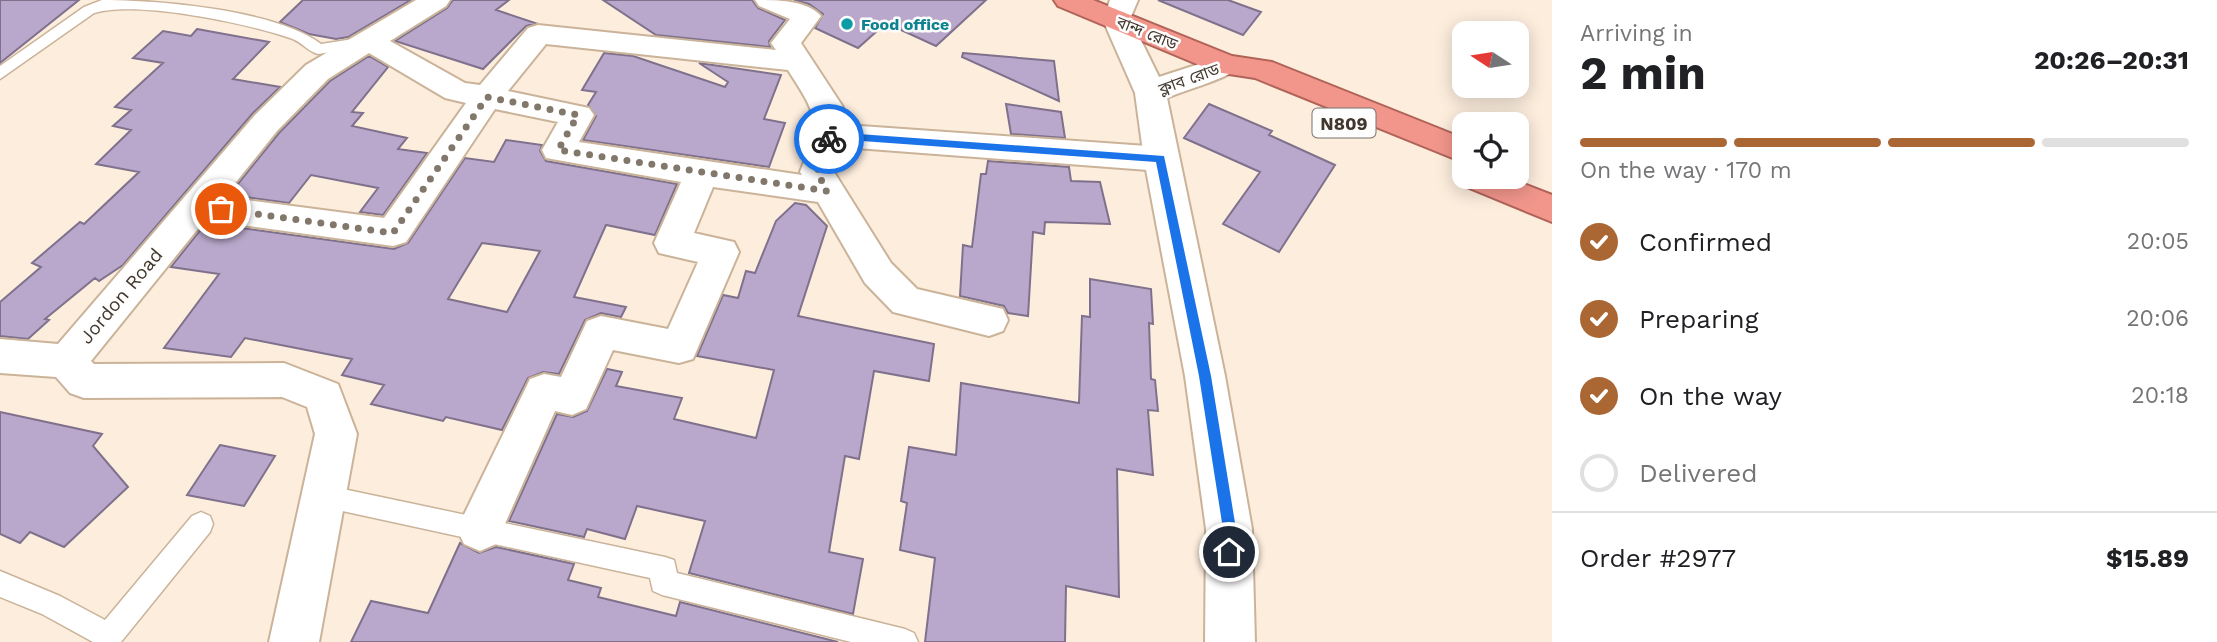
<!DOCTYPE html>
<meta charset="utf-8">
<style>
:root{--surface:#fff;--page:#f6f6f6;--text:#202124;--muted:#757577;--line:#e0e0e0;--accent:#aa6734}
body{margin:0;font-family:"Work Sans","Noto Sans Bengali",sans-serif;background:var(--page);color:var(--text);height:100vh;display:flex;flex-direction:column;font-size:26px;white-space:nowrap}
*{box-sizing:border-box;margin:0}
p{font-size:23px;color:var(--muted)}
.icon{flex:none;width:38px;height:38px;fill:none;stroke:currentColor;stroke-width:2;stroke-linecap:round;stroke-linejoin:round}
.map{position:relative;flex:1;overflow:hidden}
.details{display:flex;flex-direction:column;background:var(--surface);width:665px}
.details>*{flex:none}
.needle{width:46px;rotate:282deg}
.controls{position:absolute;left:1452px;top:21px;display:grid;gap:14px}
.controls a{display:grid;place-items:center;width:77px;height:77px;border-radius:14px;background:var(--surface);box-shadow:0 4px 18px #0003;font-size:35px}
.pin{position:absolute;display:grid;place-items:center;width:60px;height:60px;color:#fff;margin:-30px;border:4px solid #fff;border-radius:50%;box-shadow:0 2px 7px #0007}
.courier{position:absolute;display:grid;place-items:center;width:70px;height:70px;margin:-35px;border:5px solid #1a73e8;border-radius:50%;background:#fff;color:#222;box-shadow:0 2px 9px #0007}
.overview em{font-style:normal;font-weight:700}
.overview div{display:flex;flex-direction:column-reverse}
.overview{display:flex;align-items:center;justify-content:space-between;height:119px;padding:0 28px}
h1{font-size:46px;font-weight:700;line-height:52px}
.bar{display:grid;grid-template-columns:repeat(4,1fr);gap:10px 7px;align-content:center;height:84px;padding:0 28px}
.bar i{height:9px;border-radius:5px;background:var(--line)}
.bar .selected{background:var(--accent)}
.bar p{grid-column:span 4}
.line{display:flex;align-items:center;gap:18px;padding:0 28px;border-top:2px solid var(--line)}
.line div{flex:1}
ol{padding:0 28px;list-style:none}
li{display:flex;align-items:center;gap:21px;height:77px}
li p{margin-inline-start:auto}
li .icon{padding:7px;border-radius:50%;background:var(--accent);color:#fff;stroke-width:4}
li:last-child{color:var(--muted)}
li i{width:38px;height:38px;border:4px solid var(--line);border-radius:50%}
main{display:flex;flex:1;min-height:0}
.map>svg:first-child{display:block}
.building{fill:#b9a8cb;stroke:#7f718c;stroke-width:2;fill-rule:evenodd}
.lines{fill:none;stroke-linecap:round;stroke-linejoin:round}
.service-casing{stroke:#cab399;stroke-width:3}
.minor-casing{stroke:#cab399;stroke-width:4}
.tertiary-casing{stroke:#cab399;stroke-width:4}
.trunk-casing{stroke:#b16358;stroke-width:4}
.service{fill:#fff;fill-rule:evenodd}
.minor{fill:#fff;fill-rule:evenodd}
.tertiary{fill:#fff;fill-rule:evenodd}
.trunk{fill:#f2968c;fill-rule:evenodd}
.route{fill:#1a73e8}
.done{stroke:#82776b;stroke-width:7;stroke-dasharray:0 12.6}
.culture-dot{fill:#0f9aa8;stroke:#fdfdfd;stroke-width:2.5}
.labels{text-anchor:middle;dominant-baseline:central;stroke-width:5;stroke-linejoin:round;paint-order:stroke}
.far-culture-label{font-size:16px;font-weight:bold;fill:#0d838f;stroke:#fdfdfd;text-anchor:start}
.far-street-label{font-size:16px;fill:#41372d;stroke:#fdfdfd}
.shield{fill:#fdfdfd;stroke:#79726b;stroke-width:2}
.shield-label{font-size:18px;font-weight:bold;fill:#41372d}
.street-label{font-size:19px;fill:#41372d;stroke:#fdfdfd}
</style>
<main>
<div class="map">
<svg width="1552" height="642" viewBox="0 0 1552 642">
<rect width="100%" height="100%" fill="#fceddd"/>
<path class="building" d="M 0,0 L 79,0 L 0,63 Z
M 303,0 L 411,0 L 348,37 L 336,39 L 309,34 L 280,22 Z
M 453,0 L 509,0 L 496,10 L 535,23 L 526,26 L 483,69 L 395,41 L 447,8 Z
M 603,0 L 752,0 L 758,8 L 785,20 L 769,41 L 770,47 L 656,35 Z
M 794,0 L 986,0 L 936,46 L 886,23 L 858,48 L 815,28 L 823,14 L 809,4 Z
M 1158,0 L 1228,0 L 1261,12 L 1243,35 Z
M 197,29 L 269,42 L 233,79 L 280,87 L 253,113 L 123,265 L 99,281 L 95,278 L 45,319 L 49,320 L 28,339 L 0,336 L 0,302 L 41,267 L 32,263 L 80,222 L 84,224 L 139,172 L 96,164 L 131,130 L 113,126 L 131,110 L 115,107 L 163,63 L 133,58 L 163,31 L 191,36 Z
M 604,53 L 633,56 L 725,87 L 728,82 L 699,63 L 781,75 L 764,119 L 785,123 L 769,167 L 583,140 L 596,116 L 588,105 L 596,92 L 582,90 Z
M 963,53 L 1054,61 L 1059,101 L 962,57 Z
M 369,56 L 388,67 L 352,112 L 363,113 L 352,126 L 407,138 L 398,149 L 427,153 L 383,215 L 360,212 L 378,188 L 311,175 L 289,203 L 229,195 L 279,133 L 330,81 Z
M 1006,104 L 1061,112 L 1065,138 L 1011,134 Z
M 1209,104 L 1272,131 L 1269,135 L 1335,165 L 1279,252 L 1223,224 L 1260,172 L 1184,138 Z
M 506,140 L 542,145 L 540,151 L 546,161 L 677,184 L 655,235 L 606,225 L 574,297 L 626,307 L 621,317 L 601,313 L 585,320 L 559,374 L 543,372 L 528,378 L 502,430 L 446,417 L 443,421 L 371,404 L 384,385 L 342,375 L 352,359 L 245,338 L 231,357 L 164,348 L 219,274 L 171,267 L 206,223 L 394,249 L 408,243 L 465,158 L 494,162 ZM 482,243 L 540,251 L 507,312 L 448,299 Z
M 988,161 L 1069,167 L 1071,181 L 1100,182 L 1110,224 L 1045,222 L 1044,234 L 1033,232 L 1028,316 L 1008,313 L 1004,306 L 960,296 L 963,245 L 972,247 L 981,174 L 986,174 Z
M 795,203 L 806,205 L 827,226 L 798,316 L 934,344 L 929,381 L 874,371 L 859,459 L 845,456 L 829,552 L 863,559 L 853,614 L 689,573 L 705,521 L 637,506 L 625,539 L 587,529 L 584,537 L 509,521 L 557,414 L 573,417 L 587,411 L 607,369 L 622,372 L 616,386 L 682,398 L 674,419 L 756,438 L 774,370 L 697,356 L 723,295 L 738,298 L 746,271 L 755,273 L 776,221 Z
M 1090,279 L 1151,289 L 1153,324 L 1149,323 L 1151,379 L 1155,380 L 1158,411 L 1148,410 L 1153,475 L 1117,469 L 1119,597 L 1066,586 L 1065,642 L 925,642 L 935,558 L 900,550 L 907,503 L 901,501 L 909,447 L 956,455 L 961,383 L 1079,403 L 1082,316 L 1090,317 Z
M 0,412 L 102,434 L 93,446 L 128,487 L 64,547 L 30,532 L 20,543 L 0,534 Z
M 220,445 L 275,456 L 244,506 L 187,495 Z
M 460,543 L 479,553 L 496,547 L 574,564 L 568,580 L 601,588 L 598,597 L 676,616 L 680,602 L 838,642 L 351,642 L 371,601 L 428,613 Z"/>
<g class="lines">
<defs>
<path id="service" d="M 102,0 C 158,0 277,10 321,44 L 360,38 L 368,43 L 360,48 L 318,54 C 307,51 301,41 290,38 C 246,23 137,0 94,13 L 0,79 L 0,66 L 84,7 Z
M 324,485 L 665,557 L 674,560 L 677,573 L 905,629 L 914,633 L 918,642 L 851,642 L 662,595 L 653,591 L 650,578 L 324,507 L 315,504 L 312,496 L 315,488 Z
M 201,512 L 210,516 L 213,524 L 210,532 L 121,642 L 93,642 L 42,614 L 0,597 L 0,571 L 60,596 L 105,620 L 192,516 Z"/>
<path id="minor" d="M 416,0 L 450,0 L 446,6 L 390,41 L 465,83 L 480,85 L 528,28 L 538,25 L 776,50 L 771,43 L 790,19 L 759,6 L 755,0 C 776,0 807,0 821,16 L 801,43 L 843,107 L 846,125 L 1161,147 L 1173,151 L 1178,159 L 1173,167 L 1161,171 L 843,147 L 834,172 L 891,263 L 917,289 L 1003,309 L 1008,320 L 1003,331 L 989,336 L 893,312 L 865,283 L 818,202 L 713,187 L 694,233 L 734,242 L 739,252 L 693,359 L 679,363 L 613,350 L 586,409 L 572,415 L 555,411 L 496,544 L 480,551 L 464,544 L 457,529 L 530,379 L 544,374 L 561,377 L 587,321 L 601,316 L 668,329 L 698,262 L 659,253 L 654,243 L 681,182 L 546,158 L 542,150 L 558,122 L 495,109 L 406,242 L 393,246 L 205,220 L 91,361 L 94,364 L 284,363 L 338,384 L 357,434 L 319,642 L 269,642 L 315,434 L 307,407 L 282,397 L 84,398 L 70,393 L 56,377 L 0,373 L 0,339 L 58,344 L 255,115 L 306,65 ZM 546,44 L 788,70 C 818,117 821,120 800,172 L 802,175 L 579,142 L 594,115 L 589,108 L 508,91 ZM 369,53 L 445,98 L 466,103 L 384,218 L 224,197 L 277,131 L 328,79 Z
M 1110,0 L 1138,0 L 1127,26 L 1117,29 L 1107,26 L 1103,20 Z"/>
<path id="tertiary" d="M 1117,11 L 1127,14 L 1131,20 L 1159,77 L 1227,55 L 1238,58 L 1242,65 C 1234,77 1184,90 1167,98 L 1225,376 L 1252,529 L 1255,642 L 1205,642 L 1206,529 L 1185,376 L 1144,159 L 1135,93 L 1103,20 L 1107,14 Z"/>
<path id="trunk" d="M 1054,0 L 1093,0 L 1232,56 L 1272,62 L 1465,139 L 1465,163 L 1255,78 L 1216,72 L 1058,6 Z
M 1465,168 L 1465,177 L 1506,177 L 1552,195 L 1552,222 L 1462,185 L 1457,177 Z"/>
</defs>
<use href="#service" class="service-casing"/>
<use href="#minor" class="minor-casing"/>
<use href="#tertiary" class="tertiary-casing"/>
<use href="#trunk" class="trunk-casing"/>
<use href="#service" class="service"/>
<use href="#minor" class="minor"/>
<use href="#tertiary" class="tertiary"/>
<use href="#trunk" class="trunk"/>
</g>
<path class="route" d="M 831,132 L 1164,156 L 1211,376 L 1236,529 L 1234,556 L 1229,558 L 1223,552 L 1223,529 L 1199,376 L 1156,162 L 834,139 L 826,141 L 826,135 Z"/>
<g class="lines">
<path class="done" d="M 221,209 L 393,233 L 487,97 L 578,115 L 558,150 L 827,191 L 817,172 L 829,139"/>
</g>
<circle class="culture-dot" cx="847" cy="24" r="7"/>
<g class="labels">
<g class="far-culture-label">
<text x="861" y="24">Food office</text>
</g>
<g class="far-street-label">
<text transform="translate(1147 33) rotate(22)">বান্দ রোড</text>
<text transform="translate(1189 79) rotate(-20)">ক্লাব রোড</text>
</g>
<rect class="shield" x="1312.5" y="108.5" width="63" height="29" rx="5"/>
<g class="shield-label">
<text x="1344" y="123">N809</text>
</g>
<g class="street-label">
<text transform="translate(121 296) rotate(-50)">Jordon Road</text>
</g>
</g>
</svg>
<div class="controls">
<a><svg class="needle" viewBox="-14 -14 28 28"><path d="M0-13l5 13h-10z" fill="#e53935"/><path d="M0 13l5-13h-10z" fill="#757577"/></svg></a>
<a><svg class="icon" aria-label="locate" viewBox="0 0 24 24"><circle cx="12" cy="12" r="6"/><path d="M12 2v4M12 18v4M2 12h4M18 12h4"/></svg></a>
</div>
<div class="pin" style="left:221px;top:209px;background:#ea580c"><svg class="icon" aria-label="bag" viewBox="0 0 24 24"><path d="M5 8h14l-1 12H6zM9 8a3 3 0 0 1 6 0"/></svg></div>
<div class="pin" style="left:1229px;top:552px;background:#1f2937"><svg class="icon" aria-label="home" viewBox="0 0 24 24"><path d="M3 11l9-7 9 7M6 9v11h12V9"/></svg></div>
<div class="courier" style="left:829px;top:139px"><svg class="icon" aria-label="bike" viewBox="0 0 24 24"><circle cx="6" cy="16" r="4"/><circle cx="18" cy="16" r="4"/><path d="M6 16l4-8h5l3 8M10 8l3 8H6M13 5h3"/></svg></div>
</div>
<section class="details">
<div class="overview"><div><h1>2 min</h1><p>Arriving in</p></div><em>20:26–20:31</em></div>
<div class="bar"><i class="selected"></i><i class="selected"></i><i class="selected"></i><i></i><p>On the way · 170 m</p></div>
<ol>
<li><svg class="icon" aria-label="check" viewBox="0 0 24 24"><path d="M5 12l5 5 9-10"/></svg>Confirmed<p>20:05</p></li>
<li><svg class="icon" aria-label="check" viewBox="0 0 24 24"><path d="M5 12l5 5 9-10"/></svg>Preparing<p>20:06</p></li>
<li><svg class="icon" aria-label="check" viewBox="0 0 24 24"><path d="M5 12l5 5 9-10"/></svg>On the way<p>20:18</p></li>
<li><i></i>Delivered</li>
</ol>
<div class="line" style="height:91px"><div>Order #2977</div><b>$15.89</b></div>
</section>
</main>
